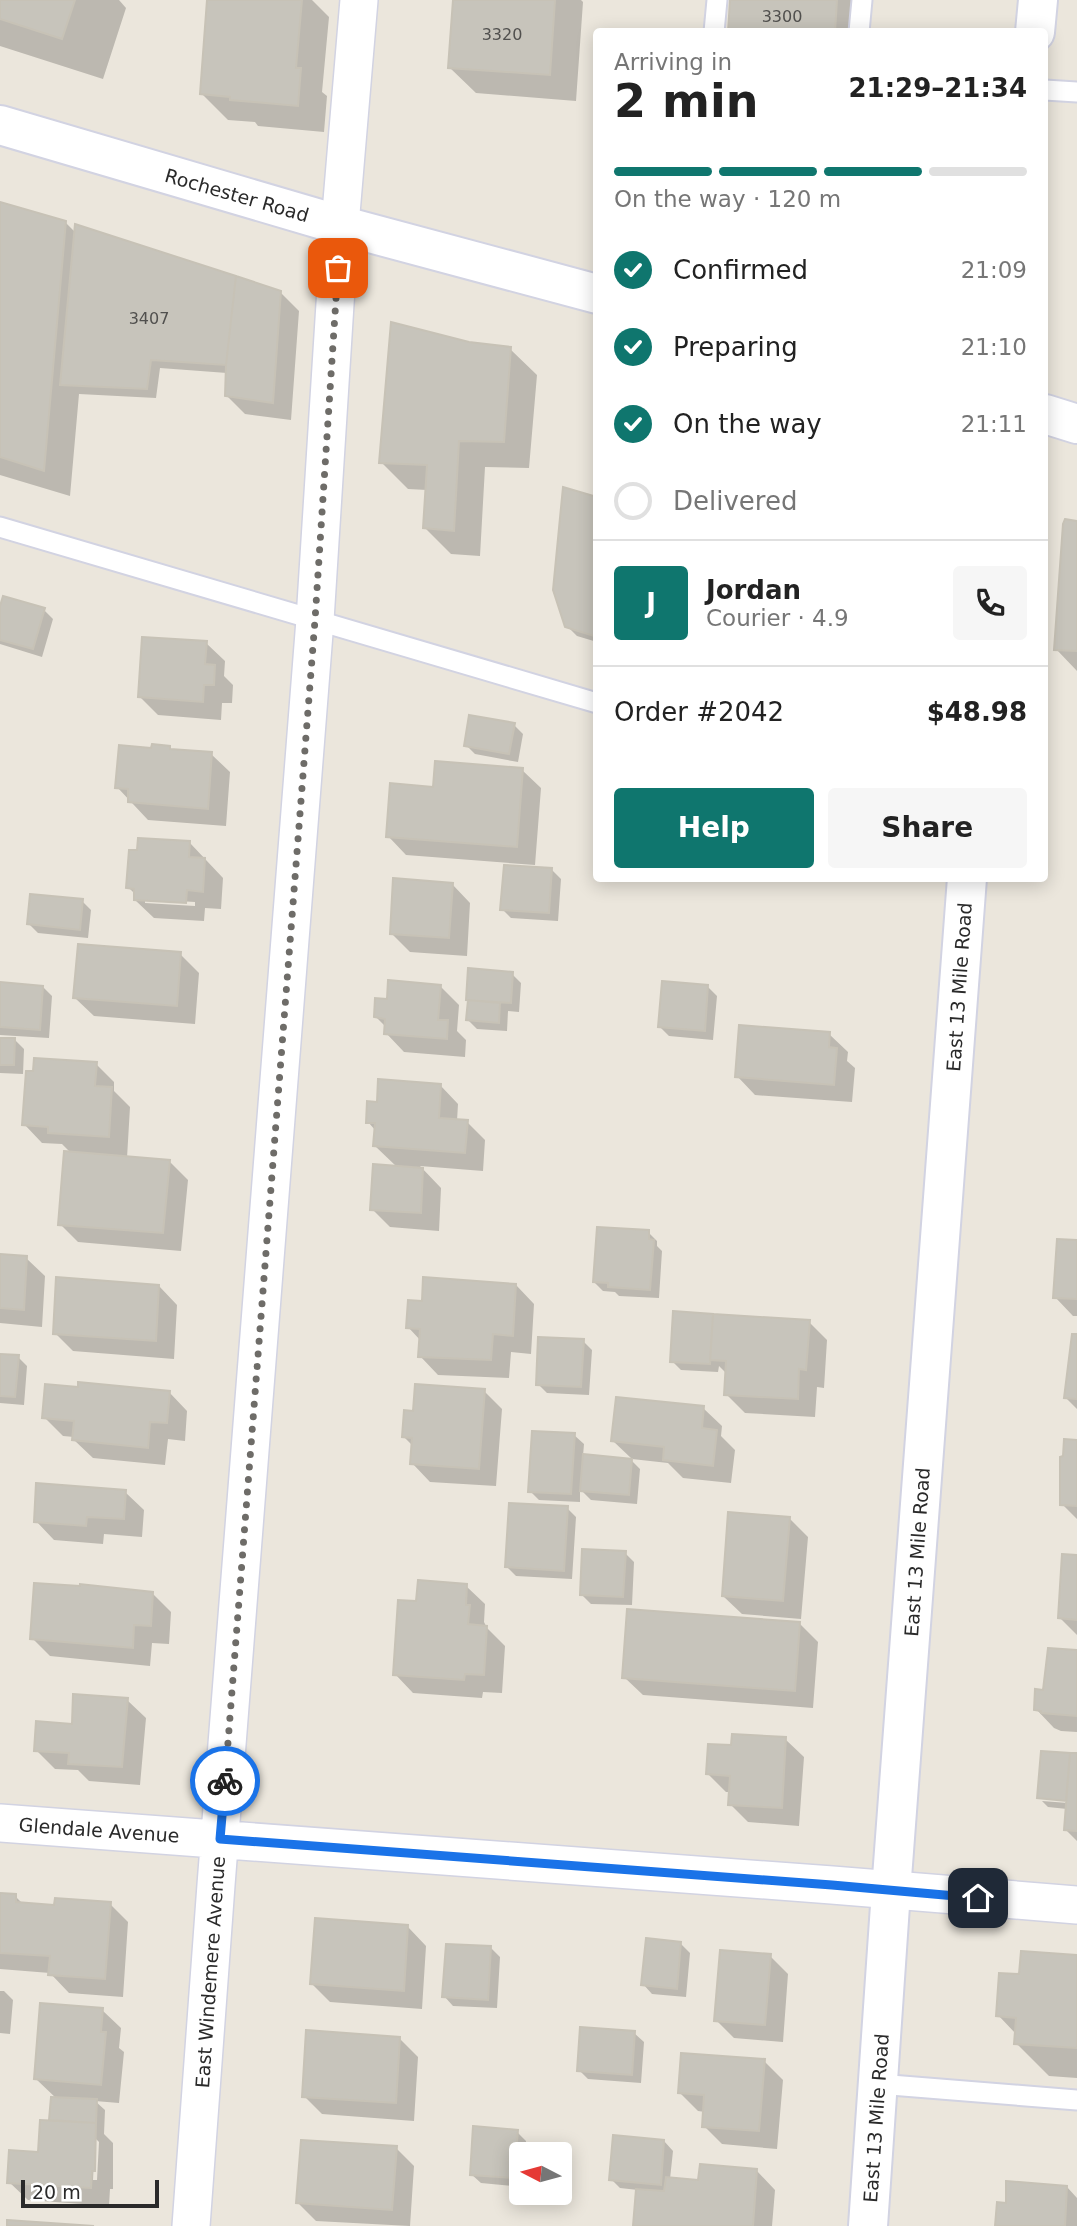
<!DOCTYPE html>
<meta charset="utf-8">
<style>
:root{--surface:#fff;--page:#f6f6f6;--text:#222;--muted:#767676;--line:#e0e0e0;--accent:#0f766e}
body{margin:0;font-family:"DejaVu Sans",sans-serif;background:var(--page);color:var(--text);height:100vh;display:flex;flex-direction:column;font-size:26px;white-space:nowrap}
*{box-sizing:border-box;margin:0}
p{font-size:23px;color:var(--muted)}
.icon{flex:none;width:38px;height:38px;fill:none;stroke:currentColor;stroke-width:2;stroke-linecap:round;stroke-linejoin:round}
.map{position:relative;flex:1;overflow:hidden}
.drawer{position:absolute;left:593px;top:28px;width:455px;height:854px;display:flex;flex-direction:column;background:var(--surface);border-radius:7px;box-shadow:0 4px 18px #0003}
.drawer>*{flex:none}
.needle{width:46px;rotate:276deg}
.controls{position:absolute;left:509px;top:2142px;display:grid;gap:14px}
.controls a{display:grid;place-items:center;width:63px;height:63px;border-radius:7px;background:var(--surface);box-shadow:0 4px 18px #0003;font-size:35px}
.scale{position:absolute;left:21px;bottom:18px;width:138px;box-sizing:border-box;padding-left:7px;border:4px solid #2a2a2a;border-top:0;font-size:19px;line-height:24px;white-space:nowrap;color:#2a2a2a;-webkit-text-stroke:5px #fff;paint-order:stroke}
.pin{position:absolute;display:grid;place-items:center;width:60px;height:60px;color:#fff;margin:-30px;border-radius:14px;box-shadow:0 4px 10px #0006}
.courier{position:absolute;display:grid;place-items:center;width:70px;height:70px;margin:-35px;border:5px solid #1a73e8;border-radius:50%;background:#fff;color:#222;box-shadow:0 2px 9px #0007}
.summary em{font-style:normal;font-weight:700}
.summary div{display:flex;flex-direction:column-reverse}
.summary{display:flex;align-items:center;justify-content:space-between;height:119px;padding:0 21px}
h1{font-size:46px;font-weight:700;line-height:52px}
.bar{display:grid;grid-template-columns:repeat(4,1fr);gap:10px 7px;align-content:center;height:84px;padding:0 21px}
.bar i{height:9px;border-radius:5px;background:var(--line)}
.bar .selected{background:var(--accent)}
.bar p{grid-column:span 4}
.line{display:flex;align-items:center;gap:18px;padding:0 21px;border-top:2px solid var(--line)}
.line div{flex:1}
.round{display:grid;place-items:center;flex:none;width:74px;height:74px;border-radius:7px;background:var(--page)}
ol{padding:0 21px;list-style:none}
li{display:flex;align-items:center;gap:21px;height:77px}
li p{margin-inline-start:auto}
li .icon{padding:7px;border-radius:50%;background:var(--accent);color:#fff;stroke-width:4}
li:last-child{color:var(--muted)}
li i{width:38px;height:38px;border:4px solid var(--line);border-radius:50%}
.action{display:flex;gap:14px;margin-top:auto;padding:14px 21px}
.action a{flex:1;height:80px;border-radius:7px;background:var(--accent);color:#fff;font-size:28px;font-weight:700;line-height:80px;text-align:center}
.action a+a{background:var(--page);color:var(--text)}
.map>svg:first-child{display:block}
.shadow{fill:#0003;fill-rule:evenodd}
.building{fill:#c7c4bb;stroke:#c7c2b6;stroke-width:2}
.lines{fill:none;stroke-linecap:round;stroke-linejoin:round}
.lane-casing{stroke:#d2d3e2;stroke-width:23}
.street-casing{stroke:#d2d3e2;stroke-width:40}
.secondary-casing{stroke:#d2d3e2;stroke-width:42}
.lane{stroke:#fff;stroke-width:19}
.street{stroke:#fff;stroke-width:37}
.secondary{stroke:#fff;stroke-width:38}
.done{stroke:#6e6c68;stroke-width:7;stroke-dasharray:0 12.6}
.route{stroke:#1a73e8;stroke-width:9}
.labels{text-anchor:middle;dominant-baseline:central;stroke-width:5;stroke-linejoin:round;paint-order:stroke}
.number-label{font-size:16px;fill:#51504e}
.street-label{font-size:19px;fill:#2a2a2a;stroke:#fff}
</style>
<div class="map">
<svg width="1077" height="2226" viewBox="0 0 1077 2226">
<rect width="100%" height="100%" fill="#ebe6dc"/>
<path class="shadow" d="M 0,0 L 119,0 L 126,8 L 103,79 L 0,46 Z
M 209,0 L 312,0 L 329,17 L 322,92 L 327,96 L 324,132 L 258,126 L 255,122 L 228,120 L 202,94 Z
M 454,0 L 581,0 L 583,2 L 576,101 L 476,93 L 449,67 Z
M 732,0 L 856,0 L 862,32 L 730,32 Z
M 0,204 L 65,222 L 76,233 L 280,292 L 299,311 L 291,420 L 245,414 L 227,396 L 227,373 L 160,368 L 156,398 L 79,394 L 70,496 L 0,475 Z
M 468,344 L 510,349 L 537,375 L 529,468 L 485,467 L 480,556 L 451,554 L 425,528 L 427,490 L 408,489 L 381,462 Z
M 597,499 L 597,642 L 577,636 L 567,626 Z
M 1077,523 L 1077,671 L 1056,649 Z
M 44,610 L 53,619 L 42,657 L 0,644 L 0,612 Z
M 206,643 L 225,661 L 224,676 L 233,685 L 232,703 L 222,703 L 221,720 L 158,715 L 140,697 Z
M 514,725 L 523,734 L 518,762 L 475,754 L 466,745 Z
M 169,747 L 173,751 L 211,754 L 230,772 L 226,826 L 148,820 L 117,787 L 153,749 Z
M 522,770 L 541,788 L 535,865 L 406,855 L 388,836 Z
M 190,843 L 223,878 L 221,909 L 205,908 L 204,921 L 154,918 L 135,900 L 136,895 L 128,887 ZM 145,899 L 195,902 L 195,906 L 145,903 Z
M 552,870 L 561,879 L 558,921 L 511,918 L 502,909 Z
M 452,884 L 470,903 L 467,956 L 410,952 L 391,933 Z
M 82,901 L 91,910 L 88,938 L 38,933 L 29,924 Z
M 180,954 L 199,973 L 195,1024 L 94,1016 L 75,998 Z
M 470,970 L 512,974 L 521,983 L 519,1012 L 508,1011 L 507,1031 L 477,1029 L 468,1020 Z
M 0,984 L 43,987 L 52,996 L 49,1038 L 0,1035 Z
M 440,986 L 459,1005 L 457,1031 L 466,1040 L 465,1057 L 404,1052 L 386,1033 L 386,1027 L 376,1017 L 388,1001 Z
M 708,987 L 717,996 L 713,1040 L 669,1036 L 660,1027 Z
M 829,1034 L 848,1052 L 847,1061 L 855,1068 L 852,1102 L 755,1095 L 737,1076 Z
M 0,1039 L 15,1040 L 24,1049 L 23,1074 L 0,1073 Z
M 96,1064 L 114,1082 L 114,1091 L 130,1107 L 127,1158 L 169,1161 L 188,1180 L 181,1251 L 78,1242 L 60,1224 L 71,1153 L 62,1144 L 42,1143 L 24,1124 Z
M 440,1085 L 458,1104 L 457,1121 L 467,1122 L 485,1140 L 483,1171 L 420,1166 L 441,1188 L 439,1231 L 390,1227 L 372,1209 L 397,1167 L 375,1146 L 376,1131 L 368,1122 L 378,1104 Z
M 648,1232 L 657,1241 L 657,1246 L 662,1251 L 659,1298 L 619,1296 L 615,1292 L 603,1291 L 594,1282 Z
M 1077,1242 L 1077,1316 L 1073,1316 L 1055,1297 Z
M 0,1256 L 26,1258 L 45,1276 L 42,1327 L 0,1323 Z
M 516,1285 L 534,1304 L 531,1354 L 511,1352 L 509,1378 L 438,1375 L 420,1356 L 421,1341 L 408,1327 L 423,1303 Z
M 159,1286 L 177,1305 L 174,1359 L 73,1351 L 55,1333 Z
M 809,1322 L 827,1340 L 824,1388 L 817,1387 L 815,1417 L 745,1413 L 726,1394 L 727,1374 L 719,1366 L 718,1372 L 681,1370 L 672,1361 Z
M 1077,1336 L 1077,1409 L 1066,1398 Z
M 583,1341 L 592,1350 L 589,1395 L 547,1393 L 538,1384 Z
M 0,1355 L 18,1357 L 27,1366 L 24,1405 L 0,1403 Z
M 484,1391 L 502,1409 L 496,1486 L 430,1482 L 412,1463 L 413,1446 L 404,1437 L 415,1413 Z
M 169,1392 L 187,1411 L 185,1441 L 168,1439 L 165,1465 L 93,1458 L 74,1440 L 74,1437 L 63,1436 L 44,1417 Z
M 703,1408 L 722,1426 L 721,1436 L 735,1450 L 731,1483 L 683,1478 L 668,1463 L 632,1459 L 613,1441 Z
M 574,1435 L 584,1444 L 583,1456 L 631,1460 L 640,1469 L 637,1504 L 591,1500 L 580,1489 L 580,1502 L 539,1500 L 530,1491 Z
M 1077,1442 L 1077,1519 L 1062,1504 Z
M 125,1492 L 144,1510 L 142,1537 L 104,1534 L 103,1544 L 54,1540 L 36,1521 Z
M 567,1508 L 576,1517 L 572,1579 L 516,1576 L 507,1567 Z
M 789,1518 L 808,1537 L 801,1619 L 742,1614 L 723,1596 Z
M 625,1553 L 634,1562 L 632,1605 L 591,1604 L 582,1595 Z
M 1077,1557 L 1077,1635 L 1060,1618 Z
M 466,1586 L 485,1604 L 484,1622 L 487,1628 L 505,1646 L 502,1693 L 483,1692 L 482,1698 L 413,1693 L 395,1674 L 418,1603 Z
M 152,1593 L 171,1612 L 169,1644 L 152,1643 L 150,1666 L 50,1656 L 32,1638 Z
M 800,1624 L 818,1642 L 813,1708 L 643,1695 L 624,1677 Z
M 1077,1652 L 1077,1732 L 1061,1731 L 1054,1728 L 1036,1709 L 1044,1692 Z
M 127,1700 L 146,1718 L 140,1785 L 89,1781 L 78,1770 L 55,1769 L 36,1750 L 73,1725 Z
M 785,1739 L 804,1757 L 799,1826 L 748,1822 L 730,1804 L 731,1792 L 726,1792 L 708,1774 L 733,1747 Z
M 1043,1753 L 1077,1755 L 1077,1841 L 1066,1830 L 1067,1809 L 1048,1807 L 1042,1801 L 1068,1803 L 1068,1799 L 1040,1797 Z
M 0,1895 L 15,1896 L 24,1905 L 56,1907 L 110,1904 L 128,1922 L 123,1997 L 69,1993 L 50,1973 L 0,1969 Z
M 408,1927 L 426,1946 L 422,2009 L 330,2002 L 312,1984 Z
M 681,1944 L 690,1953 L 686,1997 L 652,1994 L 643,1984 Z
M 491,1948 L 500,1957 L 497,2008 L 453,2006 L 444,1996 Z
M 770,1956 L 788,1974 L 783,2042 L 734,2038 L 716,2020 Z
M 1077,1957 L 1077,2078 L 1049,2076 L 1016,2043 L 1016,2034 L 998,2015 Z
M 0,1991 L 4,1991 L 13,2000 L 10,2034 L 0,2033 Z
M 102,2010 L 121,2028 L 119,2048 L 124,2052 L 119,2103 L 95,2101 L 105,2110 L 104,2134 L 113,2143 L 113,2189 L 110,2189 L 109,2206 L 28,2200 L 9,2182 L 40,2154 L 54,2122 L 51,2119 L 57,2099 L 36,2079 ZM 95,2138 L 99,2142 L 97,2180 L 93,2180 Z
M 634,2033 L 644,2042 L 641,2083 L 588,2079 L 579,2070 Z
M 400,2039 L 418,2057 L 414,2121 L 322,2114 L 304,2096 Z
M 764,2061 L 783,2080 L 777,2149 L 722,2144 L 704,2126 L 705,2112 L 698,2111 L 680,2093 Z
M 517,2132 L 526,2141 L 525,2154 L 522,2154 L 522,2187 L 481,2183 L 471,2174 Z
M 664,2141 L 673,2151 L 670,2179 L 699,2182 L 757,2171 L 775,2190 L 772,2226 L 635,2226 L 638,2190 L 620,2188 L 611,2179 Z
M 396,2148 L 414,2166 L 410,2226 L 316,2221 L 298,2203 Z
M 1067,2187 L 1077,2198 L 1077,2226 L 997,2226 L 1007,2205 Z"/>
<path class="building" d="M 0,0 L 75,0 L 62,39 L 0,19 Z
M 207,0 L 302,0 L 296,68 L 301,68 L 298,106 L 230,100 L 230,97 L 200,94 Z
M 453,0 L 555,0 L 550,75 L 448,68 Z
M 730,0 L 837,0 L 835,32 L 728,32 Z
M 0,202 L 66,221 L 44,471 L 0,457 Z
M 75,224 L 236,276 L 226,365 L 151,360 L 147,389 L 60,385 Z
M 236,276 L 281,291 L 273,403 L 225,396 L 226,365 Z
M 391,322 L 469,342 L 511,347 L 504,442 L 459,441 L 454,531 L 423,528 L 427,465 L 379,463 Z
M 563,487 L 597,497 L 597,637 L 565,627 L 553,590 Z
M 1065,519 L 1077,521 L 1077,651 L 1054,650 L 1063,524 Z
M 3,596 L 45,608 L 33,649 L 0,640 L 0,606 Z
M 142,637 L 207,641 L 205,664 L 215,665 L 214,685 L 204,685 L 203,702 L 138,697 Z
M 469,715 L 515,723 L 509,754 L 464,746 Z
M 152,744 L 170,746 L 170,749 L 212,752 L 208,809 L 128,802 L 128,789 L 115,788 L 119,745 L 151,748 Z
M 435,761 L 523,768 L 517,847 L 386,837 L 390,783 L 433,787 Z
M 138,838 L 190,841 L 189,857 L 205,858 L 203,892 L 187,890 L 186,903 L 134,900 L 134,889 L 126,888 L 129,850 L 137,850 Z
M 504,865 L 552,868 L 549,913 L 500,910 Z
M 393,878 L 453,883 L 449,938 L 390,934 Z
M 30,894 L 83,899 L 80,930 L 27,924 Z
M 78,944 L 181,952 L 177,1006 L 73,998 Z
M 468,968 L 513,972 L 511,1003 L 466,1000 Z
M 388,980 L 441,985 L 438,1020 L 448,1020 L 447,1039 L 384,1034 L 385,1019 L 374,1017 L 375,998 L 387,999 Z
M 662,981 L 708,985 L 705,1031 L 658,1027 Z
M 0,982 L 43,986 L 40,1030 L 0,1027 Z
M 468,1000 L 500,1003 L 499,1023 L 466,1020 Z
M 739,1025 L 830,1032 L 829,1047 L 837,1048 L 834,1085 L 735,1077 Z
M 0,1038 L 15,1038 L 14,1065 L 0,1065 Z
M 34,1058 L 97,1062 L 95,1086 L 112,1087 L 109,1137 L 48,1133 L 48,1127 L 22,1125 L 26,1071 L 33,1071 Z
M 378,1079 L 441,1084 L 439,1118 L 468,1120 L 465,1153 L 373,1146 L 375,1123 L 366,1123 L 367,1101 L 377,1102 Z
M 64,1151 L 170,1160 L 163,1233 L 58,1225 Z
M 373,1164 L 423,1168 L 421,1213 L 370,1210 Z
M 597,1227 L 649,1230 L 649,1239 L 654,1240 L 650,1290 L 608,1287 L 608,1283 L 593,1282 Z
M 1057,1239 L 1077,1240 L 1077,1299 L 1053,1298 Z
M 0,1254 L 27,1256 L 24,1310 L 0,1308 Z
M 56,1277 L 159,1285 L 156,1341 L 53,1334 Z
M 423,1277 L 516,1284 L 513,1336 L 493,1334 L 491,1360 L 418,1357 L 420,1329 L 406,1328 L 408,1300 L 422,1301 Z
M 673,1311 L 713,1314 L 710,1364 L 670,1362 Z
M 713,1314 L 810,1320 L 806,1370 L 799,1369 L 798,1399 L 724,1395 L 726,1361 L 710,1360 Z
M 1072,1334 L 1077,1334 L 1077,1399 L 1064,1398 Z
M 538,1337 L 584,1339 L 581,1387 L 536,1385 Z
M 0,1354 L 19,1355 L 15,1397 L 0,1396 Z
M 78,1382 L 170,1391 L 167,1423 L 150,1422 L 148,1448 L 72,1440 L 74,1421 L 42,1418 L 45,1384 L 78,1387 Z
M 415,1384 L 485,1389 L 479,1469 L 410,1464 L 412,1438 L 402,1437 L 404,1410 L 413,1411 Z
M 616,1397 L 704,1406 L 702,1428 L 717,1430 L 713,1466 L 663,1460 L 664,1447 L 611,1441 Z
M 532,1431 L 575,1433 L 571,1494 L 528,1492 Z
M 1064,1439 L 1077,1440 L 1077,1506 L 1060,1505 L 1060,1457 L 1063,1456 Z
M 583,1454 L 632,1459 L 629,1495 L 580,1491 Z
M 36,1483 L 126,1490 L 124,1519 L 87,1517 L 86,1526 L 34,1522 Z
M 509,1503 L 568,1506 L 564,1571 L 505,1567 Z
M 728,1512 L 790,1517 L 783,1601 L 722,1596 Z
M 582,1549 L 626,1551 L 623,1597 L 580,1595 Z
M 1062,1554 L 1077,1555 L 1077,1620 L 1058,1618 Z
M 418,1580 L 467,1584 L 466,1605 L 470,1605 L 468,1624 L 487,1626 L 484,1675 L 465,1674 L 464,1680 L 393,1675 L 398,1600 L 416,1601 Z
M 34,1583 L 80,1586 L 80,1584 L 153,1592 L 151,1626 L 134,1625 L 133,1648 L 30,1639 Z
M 627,1609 L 800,1622 L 795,1691 L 622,1678 Z
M 1048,1648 L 1077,1650 L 1077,1716 L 1041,1713 L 1041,1711 L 1034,1710 L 1035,1689 L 1043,1690 Z
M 73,1694 L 128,1698 L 122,1767 L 68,1764 L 69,1753 L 34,1751 L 36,1721 L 72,1724 Z
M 732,1734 L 786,1737 L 782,1808 L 728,1805 L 730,1776 L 706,1774 L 708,1744 L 731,1745 Z
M 1041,1751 L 1070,1753 L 1066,1801 L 1037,1798 Z
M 1070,1753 L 1077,1753 L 1077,1831 L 1064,1830 Z
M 0,1893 L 16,1894 L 16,1902 L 54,1905 L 55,1898 L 111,1902 L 105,1979 L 48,1975 L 50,1956 L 0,1953 Z
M 315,1918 L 408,1925 L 404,1991 L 310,1984 Z
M 646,1938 L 681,1942 L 677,1989 L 641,1985 Z
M 446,1944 L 491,1946 L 488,2000 L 442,1997 Z
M 720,1950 L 771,1954 L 765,2025 L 714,2021 Z
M 1021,1951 L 1077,1955 L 1077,2048 L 1014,2044 L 1016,2018 L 996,2016 L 999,1973 L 1019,1974 Z
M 40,2003 L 103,2008 L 101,2032 L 106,2032 L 101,2085 L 34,2079 Z
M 580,2027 L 635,2031 L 632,2075 L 577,2071 Z
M 306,2030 L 400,2037 L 396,2103 L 302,2097 Z
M 681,2053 L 765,2059 L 759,2131 L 702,2127 L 704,2095 L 678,2093 Z
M 51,2097 L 97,2099 L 96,2123 L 49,2120 Z
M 40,2120 L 96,2123 L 95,2171 L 92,2171 L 91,2188 L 7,2183 L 9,2150 L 38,2152 Z
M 473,2126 L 518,2130 L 514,2178 L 470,2175 Z
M 613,2135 L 664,2140 L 661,2185 L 609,2180 Z
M 301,2140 L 397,2146 L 392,2210 L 296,2203 Z
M 700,2164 L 757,2169 L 753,2226 L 633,2226 L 636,2189 L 664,2191 L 666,2177 L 698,2180 Z
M 1006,2181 L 1067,2186 L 1065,2226 L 995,2226 L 997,2202 L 1006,2203 Z
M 7,2220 L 94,2226 L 7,2226 Z"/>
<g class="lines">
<defs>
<path id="lane" d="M 714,32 L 717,0
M 859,32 L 862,0
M 1045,90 L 1077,92
M 0,527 L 597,703
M 878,2084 L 1077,2100"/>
<path id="street" d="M 0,1823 L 832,1885 L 1077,1905
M 191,2226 L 216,1885 L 315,620 L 340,225 L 359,0"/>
<path id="secondary" d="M 1035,32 L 1038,0
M 0,125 L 340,225 L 597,294
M 1045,414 L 1077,424
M 868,2226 L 891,1891 L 967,878"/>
</defs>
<use href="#lane" class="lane-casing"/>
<use href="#street" class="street-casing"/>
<use href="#secondary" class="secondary-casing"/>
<use href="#lane" class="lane"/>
<use href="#street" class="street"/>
<use href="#secondary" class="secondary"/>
</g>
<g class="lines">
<path class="done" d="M 225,1781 L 315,620 L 338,268"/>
<path class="route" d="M 225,1781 L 220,1839 L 832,1885 L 978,1898"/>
</g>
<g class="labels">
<g class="number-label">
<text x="782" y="16">3300</text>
<text x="502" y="34">3320</text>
<text x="149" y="318">3407</text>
</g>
<g class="street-label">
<text transform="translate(237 195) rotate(16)">Rochester Road</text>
<text transform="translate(959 987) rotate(-86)">East 13 Mile Road</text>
<text transform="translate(917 1552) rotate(-86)">East 13 Mile Road</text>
<text transform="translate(99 1830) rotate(4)">Glendale Avenue</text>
<text transform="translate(210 1972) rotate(-86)">East Windemere Avenue</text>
<text transform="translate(876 2118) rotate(-86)">East 13 Mile Road</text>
</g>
</g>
</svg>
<div class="controls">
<a><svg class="needle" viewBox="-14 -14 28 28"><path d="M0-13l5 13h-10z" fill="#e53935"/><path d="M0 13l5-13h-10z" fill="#767676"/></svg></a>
</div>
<div class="scale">20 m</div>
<div class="pin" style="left:338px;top:268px;background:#ea580c"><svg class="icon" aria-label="bag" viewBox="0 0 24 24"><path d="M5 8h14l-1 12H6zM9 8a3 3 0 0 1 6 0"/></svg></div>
<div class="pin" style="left:978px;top:1898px;background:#1f2937"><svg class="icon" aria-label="home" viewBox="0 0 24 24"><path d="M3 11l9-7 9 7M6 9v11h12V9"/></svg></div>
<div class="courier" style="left:225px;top:1781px"><svg class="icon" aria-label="bike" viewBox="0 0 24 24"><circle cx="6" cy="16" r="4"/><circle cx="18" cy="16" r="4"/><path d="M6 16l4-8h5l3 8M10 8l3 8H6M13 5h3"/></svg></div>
<section class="drawer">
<div class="summary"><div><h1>2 min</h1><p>Arriving in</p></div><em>21:29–21:34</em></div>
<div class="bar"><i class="selected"></i><i class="selected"></i><i class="selected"></i><i></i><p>On the way · 120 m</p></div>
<ol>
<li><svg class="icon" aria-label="check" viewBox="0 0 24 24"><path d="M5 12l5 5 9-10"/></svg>Confirmed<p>21:09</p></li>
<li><svg class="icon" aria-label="check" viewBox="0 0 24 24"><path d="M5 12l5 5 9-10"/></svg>Preparing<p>21:10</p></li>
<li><svg class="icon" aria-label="check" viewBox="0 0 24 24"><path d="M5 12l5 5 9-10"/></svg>On the way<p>21:11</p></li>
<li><i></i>Delivered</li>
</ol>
<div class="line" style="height:126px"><b class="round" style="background:var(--accent);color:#fff">J</b><div><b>Jordan</b><p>Courier · 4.9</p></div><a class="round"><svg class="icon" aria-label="phone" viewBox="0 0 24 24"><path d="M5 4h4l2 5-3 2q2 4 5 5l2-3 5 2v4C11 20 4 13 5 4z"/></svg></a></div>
<div class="line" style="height:91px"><div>Order #2042</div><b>$48.98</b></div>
<div class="action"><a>Help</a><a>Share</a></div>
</section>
</div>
